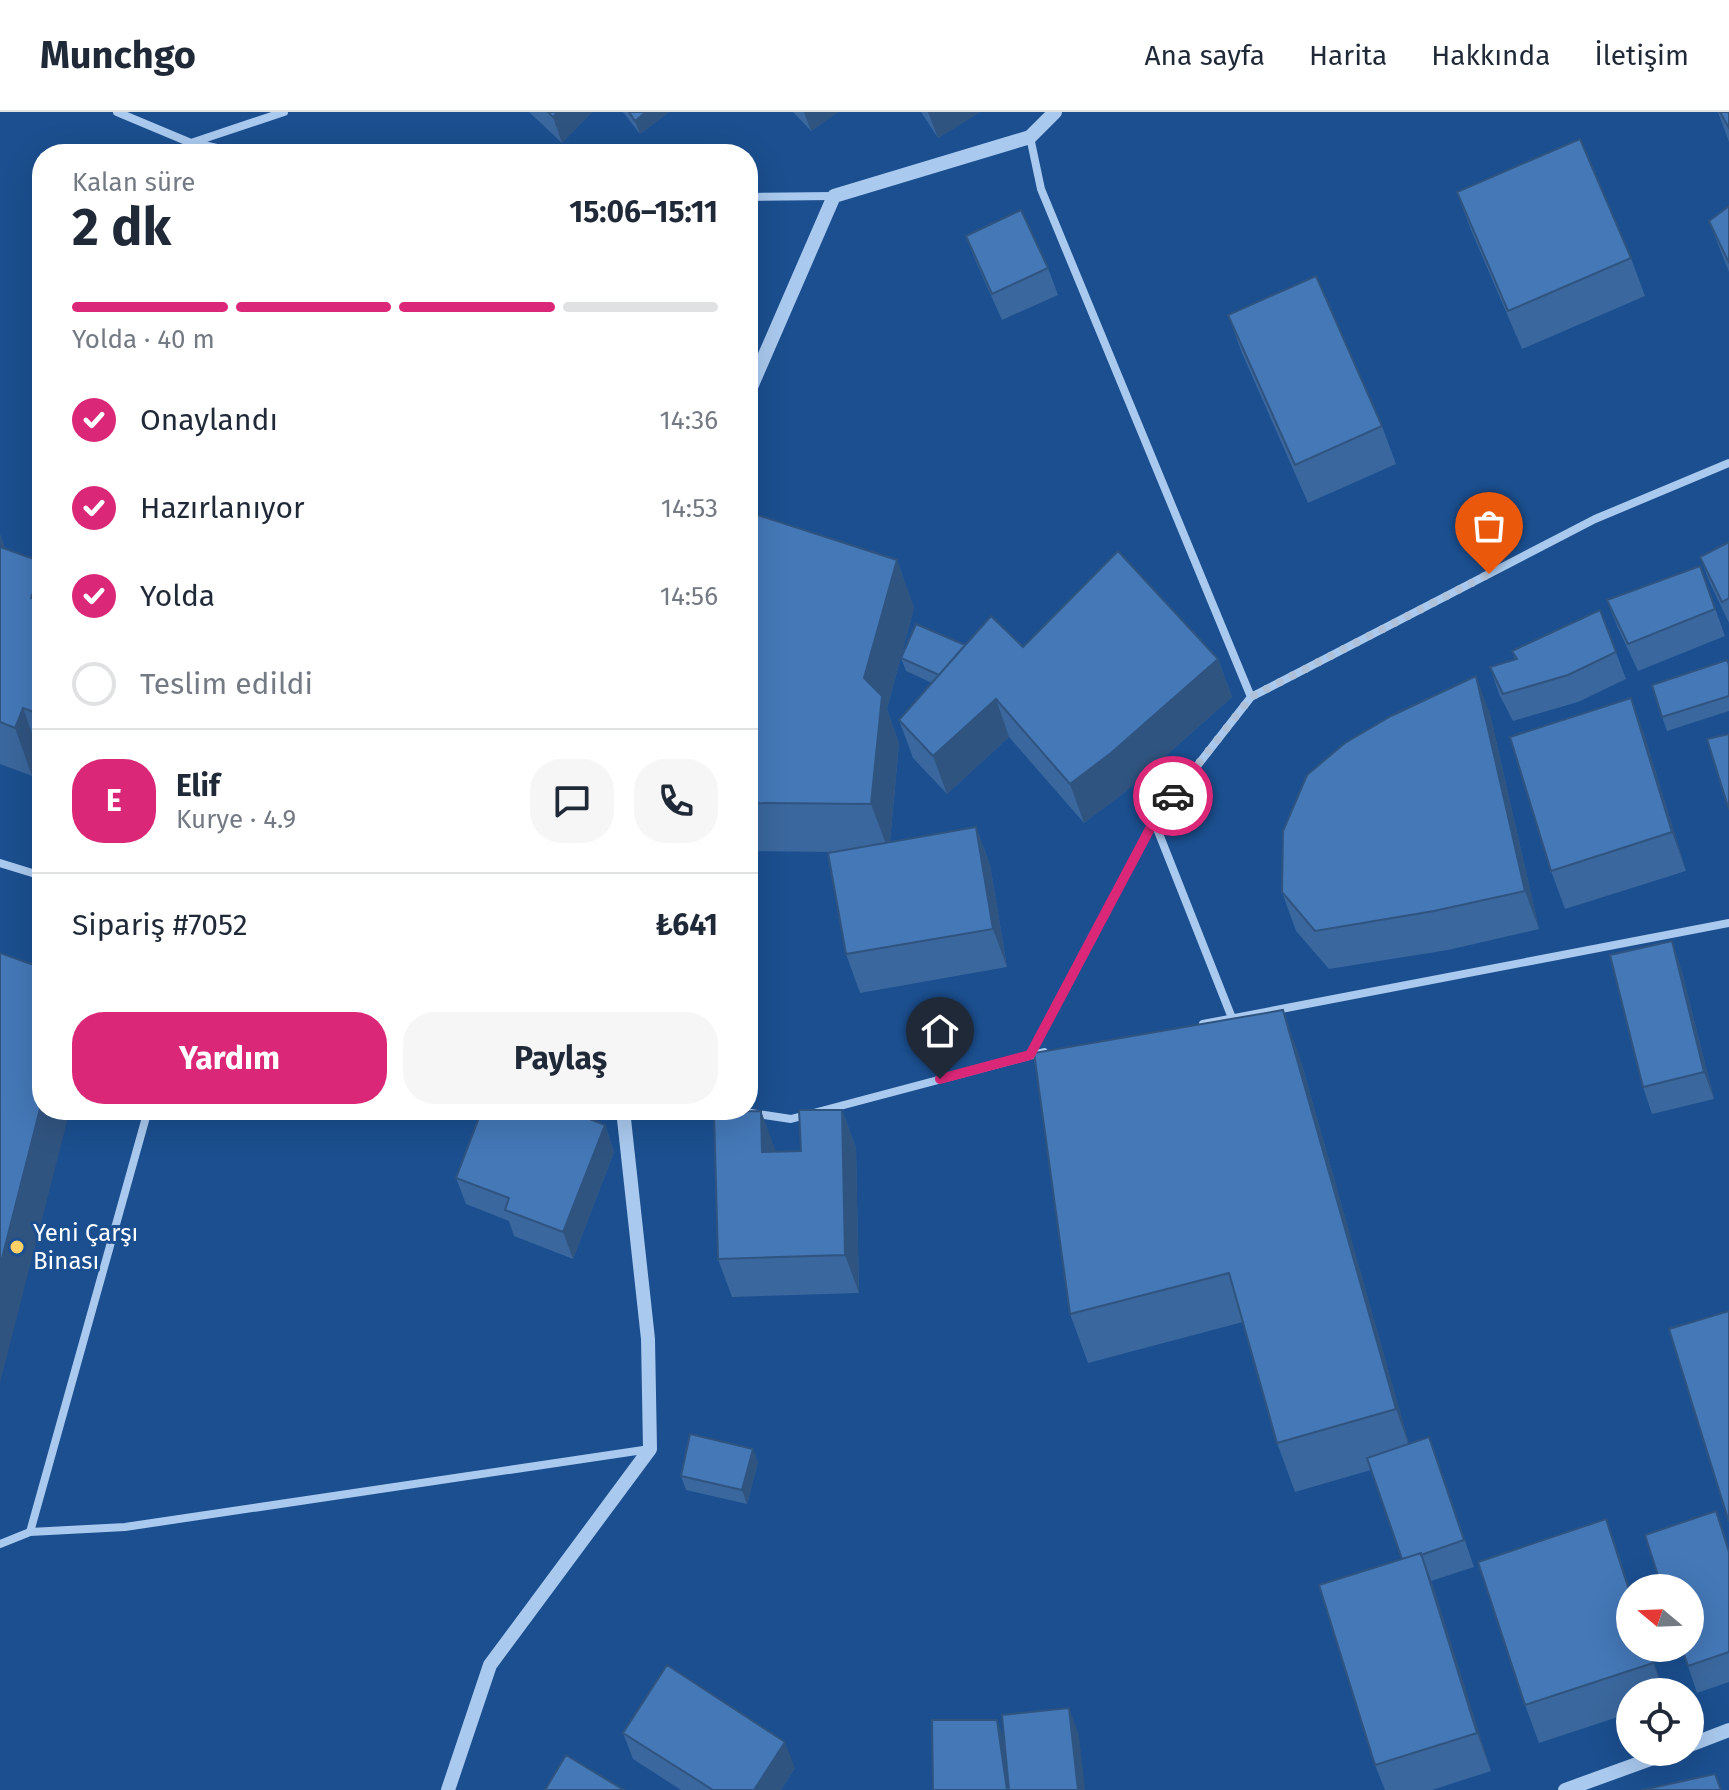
<!DOCTYPE html>
<html lang="tr">
<meta charset="utf-8">
<style>
:root{--surface:#fff;--page:#f6f6f7;--text:#1f2937;--muted:#747a83;--line:#e0e1e3;--accent:#db2777}
body{margin:0;font-family:"Fira Sans",sans-serif;background:var(--page);color:var(--text);height:100vh;display:flex;flex-direction:column;font-size:30px;white-space:nowrap}
*{box-sizing:border-box;margin:0}
p{font-size:26px;color:var(--muted)}
.icon{flex:none;width:44px;height:44px;fill:none;stroke:currentColor;stroke-width:2;stroke-linecap:round;stroke-linejoin:round}
.map{position:relative;flex:1;overflow:hidden}
.side{position:absolute;left:32px;top:32px;width:726px;height:976px;display:flex;flex-direction:column;background:var(--surface);border-radius:32px;box-shadow:0 8px 32px #0002}
.side>*{flex:none}
.needle{width:52px;rotate:289deg}
.fabs{position:absolute;left:1616px;top:1462px;display:grid;gap:16px}
.fabs a{display:grid;place-items:center;width:88px;height:88px;border-radius:50%;background:var(--surface);box-shadow:0 8px 32px #0002;font-size:40px}
.pin{position:absolute;display:grid;place-items:center;width:68px;height:68px;color:#fff;margin:-82px -34px;border-radius:50% 50% 50% 0;rotate:-45deg;box-shadow:0 0 8px #0007}
.pin .icon{rotate:45deg}
.courier{position:absolute;display:grid;place-items:center;width:80px;height:80px;margin:-40px;border:6px solid #db2777;border-radius:50%;background:#fff;color:#222;box-shadow:0 2px 10px #0007}
.headline em{font-style:normal;font-weight:700}
.headline div{display:flex;flex-direction:column-reverse}
.headline{display:flex;align-items:center;justify-content:space-between;height:136px;padding:0 40px}
h1{font-size:52px;font-weight:700;line-height:60px}
.bar{display:grid;grid-template-columns:repeat(4,1fr);gap:12px 8px;align-content:center;height:96px;padding:0 40px}
.bar i{height:10px;border-radius:6px;background:var(--line)}
.bar .current{background:var(--accent)}
.bar p{grid-column:span 4}
.line{display:flex;align-items:center;gap:20px;padding:0 40px;border-top:2px solid var(--line)}
.line div{flex:1}
.round{display:grid;place-items:center;flex:none;width:84px;height:84px;border-radius:32px;background:var(--page)}
ol{padding:0 40px;list-style:none}
li{display:flex;align-items:center;gap:24px;height:88px}
li p{margin-inline-start:auto}
li .icon{padding:8px;border-radius:50%;background:var(--accent);color:#fff;stroke-width:4}
li:last-child{color:var(--muted)}
li i{width:44px;height:44px;border:4px solid var(--line);border-radius:50%}
.cta{display:flex;gap:16px;margin-top:auto;padding:16px 40px}
.cta a{flex:1;height:92px;border-radius:32px;background:var(--accent);color:#fff;font-size:32px;font-weight:700;line-height:92px;text-align:center}
.cta a+a{background:var(--page);color:var(--text)}
header{display:flex;align-items:center;gap:48px;box-sizing:border-box;height:112px;padding:0 40px;background:var(--surface);border-bottom:2px solid var(--line)}
header strong{font-size:38px}
nav{display:flex;gap:44px;margin-inline-start:auto;font-size:28px}
.map>svg:first-child{display:block}
.lines{fill:none;stroke-linecap:round;stroke-linejoin:round}
.minor{stroke:#a9c9ee;stroke-width:8}
.tertiary{stroke:#a9c9ee;stroke-width:14}
.wall{fill:#3a679d}
.shaded-wall{fill:#305480}
.building{fill:#4478b7;stroke:#305480;stroke-width:2}
.done{stroke:#afc1d8;stroke-width:8;stroke-dasharray:0 14.4}
.route{stroke:#db2777;stroke-width:10}
.poi-dot{fill:#ffd166;stroke:#1b4f8f;stroke-width:3}
.labels{text-anchor:middle;dominant-baseline:central;stroke-width:6;stroke-linejoin:round;paint-order:stroke}
.poi-label{font-size:24px;fill:#fff;stroke:#1b4f8f;text-anchor:start}
</style>
<header>
<strong>Munchgo</strong>
<nav><a>Ana sayfa</a><a>Harita</a><a>Hakkında</a><a>İletişim</a></nav>
</header>
<div class="map">
<svg width="1729" height="1678" viewBox="0 0 1729 1678">
<rect width="100%" height="100%" fill="#1b4f8f"/>
<g class="lines">
<path class="minor" d="M 117,0 L 191,31 L 284,0
M 1030,25 L 1041,77 L 1251,585
M 194,31 L 244,42
M 748,85 L 834,84
M 1154,709 L 1232,906
M 0,751 L 42,764
M 1203,912 L 1729,811
M 1030,943 L 1154,709 L 1251,585 L 1595,407 L 1729,351
M 731,998 L 791,1007 L 1044,940
M 30,1420 L 148,998
M 0,1432 L 30,1420 L 125,1415 L 650,1337"/>
<path class="tertiary" d="M 748,282 L 834,84 L 1030,25 L 1055,0
M 1690,1633 L 1729,1618
M 448,1678 L 490,1553 L 650,1337 L 648,1227 L 623,998
M 1565,1678 L 1670,1640"/>
</g>
<path class="wall" d="M 529,0 L 592,0 L 562,31 Z
M 623,0 L 669,0 L 640,22 Z
M 793,0 L 838,0 L 811,19 Z
M 921,0 L 980,0 L 938,26 Z
M 1718,0 L 1729,0 L 1729,30 Z
M 1457,80 L 1631,146 L 1645,184 L 1522,237 L 1471,118 Z
M 1729,94 L 1729,160 L 1709,109 Z
M 966,124 L 1048,156 L 1058,183 L 1002,208 L 976,150 Z
M 1228,203 L 1382,314 L 1396,352 L 1308,391 L 1242,241 Z
M 748,400 L 897,448 L 914,496 L 887,597 L 899,632 L 890,730 L 976,715 L 990,753 L 1007,855 L 860,881 L 846,842 L 838,740 L 748,739 Z
M 0,422 L 5,437 L 42,450 L 42,645 L 40,644 L 32,664 L 0,652 Z
M 1729,430 L 1729,511 L 1710,471 L 1700,445 Z
M 1700,454 L 1725,524 L 1638,559 L 1617,514 L 1607,488 Z
M 1600,498 L 1626,567 L 1578,590 L 1513,609 L 1499,582 L 1490,555 L 1515,548 L 1512,539 Z
M 965,533 L 1218,547 L 1232,585 L 1125,680 L 1084,711 L 1009,625 L 947,682 L 913,646 L 899,608 L 932,571 L 906,559 L 901,546 Z
M 1729,553 L 1729,599 L 1667,619 L 1662,605 Z
M 1631,586 L 1645,625 L 1686,759 L 1565,797 L 1551,759 Z
M 1490,602 L 1539,817 L 1448,838 L 1329,857 L 1296,819 L 1282,780 Z
M 1681,856 L 1714,987 L 1652,1002 L 1643,975 Z
M 1300,946 L 1409,1332 L 1439,1352 L 1474,1455 L 1431,1469 L 1491,1659 L 1432,1678 L 1385,1678 L 1375,1653 L 1402,1447 L 1371,1358 L 1295,1380 L 1277,1331 L 1243,1210 L 1088,1251 L 1070,1202 Z
M 842,998 L 856,1036 L 859,1181 L 732,1185 L 718,1147 L 761,999 L 775,1040 L 801,1039 Z
M 605,1013 L 614,1040 L 573,1147 L 514,1124 L 509,1109 L 466,1092 L 456,1066 Z
M 758,1350 L 747,1392 L 686,1378 L 681,1364 Z
M 1606,1407 L 1620,1446 L 1630,1536 L 1649,1536 L 1664,1580 L 1630,1580 L 1630,1601 L 1539,1631 L 1525,1593 Z
M 1729,1437 L 1729,1570 L 1697,1581 L 1682,1536 Z
M 623,1621 L 795,1656 L 781,1678 L 681,1678 L 633,1647 Z"/>
<path class="shaded-wall" d="M 557,0 L 592,0 L 562,31 L 553,5 Z
M 646,0 L 669,0 L 640,22 L 635,9 Z
M 804,0 L 838,0 L 811,19 Z
M 928,0 L 980,0 L 938,26 Z
M 0,422 L 10,449 L 0,475 Z
M 897,448 L 914,496 L 887,597 L 899,632 L 889,740 L 871,692 L 864,566 Z
M 42,456 L 42,518 L 31,486 Z
M 1218,547 L 1232,585 L 1125,680 L 1084,711 L 1070,672 Z
M 1476,564 L 1490,602 L 1539,817 L 1525,779 Z
M 1631,586 L 1645,625 L 1686,759 L 1672,720 Z
M 996,587 L 1009,625 L 947,682 L 933,644 Z
M 23,596 L 40,644 L 32,664 L 15,616 Z
M 976,715 L 990,753 L 1007,855 L 993,817 Z
M 1672,829 L 1681,856 L 1714,987 L 1704,960 Z
M 1283,898 L 1300,946 L 1413,1345 L 1396,1297 Z
M 42,989 L 42,998 L 70,998 L 0,1271 L 0,1154 Z
M 842,998 L 856,1036 L 859,1181 L 845,1143 Z
M 761,999 L 775,1037 L 776,1079 L 762,1040 Z
M 605,1013 L 614,1040 L 573,1147 L 563,1120 Z
M 753,1337 L 758,1350 L 747,1392 L 742,1378 Z
M 1606,1407 L 1620,1446 L 1630,1477 L 1630,1481 Z
M 1421,1441 L 1435,1479 L 1491,1659 L 1477,1621 Z
M 1648,1536 L 1649,1536 L 1664,1580 L 1653,1551 Z
M 1069,1596 L 1079,1623 L 1085,1678 L 1078,1678 Z
M 997,1608 L 1007,1634 L 1013,1678 L 1007,1678 Z
M 785,1630 L 795,1656 L 781,1678 L 754,1678 Z"/>
<path class="building" d="M 548,0 L 557,0 L 553,5 Z
M 629,0 L 646,0 L 635,9 Z
M 1720,0 L 1729,0 L 1729,16 Z
M 1580,27 L 1631,146 L 1508,199 L 1457,80 Z
M 1729,94 L 1729,151 L 1709,109 Z
M 1021,98 L 1048,156 L 992,182 L 966,124 Z
M 1316,164 L 1382,314 L 1295,353 L 1228,203 Z
M 748,400 L 897,448 L 864,566 L 882,584 L 871,692 L 748,691 Z
M 1729,430 L 1729,486 L 1722,490 L 1700,445 Z
M 0,435 L 42,450 L 42,456 L 31,486 L 42,490 L 42,603 L 23,596 L 15,616 L 0,610 Z
M 1118,439 L 1218,547 L 1111,641 L 1070,672 L 996,587 L 933,644 L 899,608 L 991,504 L 1023,535 Z
M 1700,454 L 1715,497 L 1628,532 L 1607,488 Z
M 1600,498 L 1616,540 L 1568,563 L 1503,582 L 1490,555 L 1517,547 L 1512,539 Z
M 916,512 L 965,533 L 939,563 L 901,546 Z
M 1727,548 L 1729,553 L 1729,584 L 1662,605 L 1652,573 Z
M 1476,564 L 1525,779 L 1434,799 L 1315,819 L 1282,780 L 1283,719 L 1307,663 L 1345,631 L 1391,604 Z
M 1631,586 L 1672,720 L 1551,759 L 1510,625 Z
M 1729,622 L 1729,698 L 1707,627 Z
M 976,715 L 993,817 L 846,842 L 828,741 Z
M 1672,829 L 1704,960 L 1643,975 L 1610,843 Z
M 0,841 L 42,856 L 42,989 L 0,1154 Z
M 1283,898 L 1396,1297 L 1277,1331 L 1229,1161 L 1070,1202 L 1034,941 Z
M 482,998 L 566,998 L 605,1013 L 563,1120 L 505,1098 L 509,1086 L 456,1066 Z
M 799,998 L 842,998 L 845,1143 L 718,1147 L 714,1000 L 761,999 L 762,1040 L 801,1039 Z
M 1729,1199 L 1729,1410 L 1669,1217 Z
M 690,1322 L 753,1337 L 742,1378 L 681,1364 Z
M 1429,1325 L 1464,1428 L 1421,1443 L 1421,1441 L 1402,1447 L 1367,1346 Z
M 1716,1399 L 1729,1440 L 1729,1540 L 1688,1554 L 1682,1536 L 1690,1536 L 1690,1476 L 1662,1476 L 1645,1423 Z
M 1606,1407 L 1630,1481 L 1630,1536 L 1648,1536 L 1653,1551 L 1525,1593 L 1478,1450 Z
M 1421,1441 L 1477,1621 L 1375,1653 L 1319,1473 Z
M 667,1553 L 785,1630 L 754,1678 L 713,1678 L 623,1621 Z
M 1069,1596 L 1078,1678 L 1009,1678 L 1002,1603 Z
M 932,1608 L 997,1608 L 1007,1678 L 933,1678 Z
M 566,1643 L 624,1678 L 545,1678 Z
M 1715,1662 L 1721,1678 L 1642,1678 Z"/>
<g class="lines">
<path class="done" d="M 1173,684 L 1251,585 L 1489,462"/>
<path class="route" d="M 940,967 L 1030,943 L 1154,709 L 1173,684"/>
</g>
<circle class="poi-dot" cx="17" cy="1135" r="8"/>
<g class="labels">
<g class="poi-label">
<text x="33" y="1121">Yeni Çarşı<tspan x="33" dy="28">Binası</tspan></text>
</g>
</g>
</svg>
<div class="fabs">
<a><svg class="needle" viewBox="-14 -14 28 28"><path d="M0-13l5 13h-10z" fill="#e53935"/><path d="M0 13l5-13h-10z" fill="#747a83"/></svg></a>
<a><svg class="icon" aria-label="locate" viewBox="0 0 24 24"><circle cx="12" cy="12" r="6"/><path d="M12 2v4M12 18v4M2 12h4M18 12h4"/></svg></a>
</div>
<div class="pin" style="left:1489px;top:462px;background:#ea580c"><svg class="icon" aria-label="bag" viewBox="0 0 24 24"><path d="M5 8h14l-1 12H6zM9 8a3 3 0 0 1 6 0"/></svg></div>
<div class="pin" style="left:940px;top:967px;background:#1f2937"><svg class="icon" aria-label="home" viewBox="0 0 24 24"><path d="M3 11l9-7 9 7M6 9v11h12V9"/></svg></div>
<div class="courier" style="left:1173px;top:684px"><svg class="icon" aria-label="car" viewBox="0 0 24 24"><path d="M5 17H2v-5l4-1 3-4h7l3 4 3 1v5h-3M9 17h6M6 11h13"/><circle cx="7" cy="17" r="2"/><circle cx="17" cy="17" r="2"/></svg></div>
<section class="side">
<div class="headline"><div><h1>2 dk</h1><p>Kalan süre</p></div><em>15:06–15:11</em></div>
<div class="bar"><i class="current"></i><i class="current"></i><i class="current"></i><i></i><p>Yolda · 40 m</p></div>
<ol>
<li><svg class="icon" aria-label="check" viewBox="0 0 24 24"><path d="M5 12l5 5 9-10"/></svg>Onaylandı<p>14:36</p></li>
<li><svg class="icon" aria-label="check" viewBox="0 0 24 24"><path d="M5 12l5 5 9-10"/></svg>Hazırlanıyor<p>14:53</p></li>
<li><svg class="icon" aria-label="check" viewBox="0 0 24 24"><path d="M5 12l5 5 9-10"/></svg>Yolda<p>14:56</p></li>
<li><i></i>Teslim edildi</li>
</ol>
<div class="line" style="height:144px"><b class="round" style="background:var(--accent);color:#fff">E</b><div><b>Elif</b><p>Kurye · 4.9</p></div><a class="round"><svg class="icon" aria-label="chat" viewBox="0 0 24 24"><path d="M4 5h16v11H9l-5 4z"/></svg></a><a class="round"><svg class="icon" aria-label="phone" viewBox="0 0 24 24"><path d="M5 4h4l2 5-3 2q2 4 5 5l2-3 5 2v4C11 20 4 13 5 4z"/></svg></a></div>
<div class="line" style="height:104px"><div>Sipariş #7052</div><b>₺641</b></div>
<div class="cta"><a>Yardım</a><a>Paylaş</a></div>
</section>
</div>
